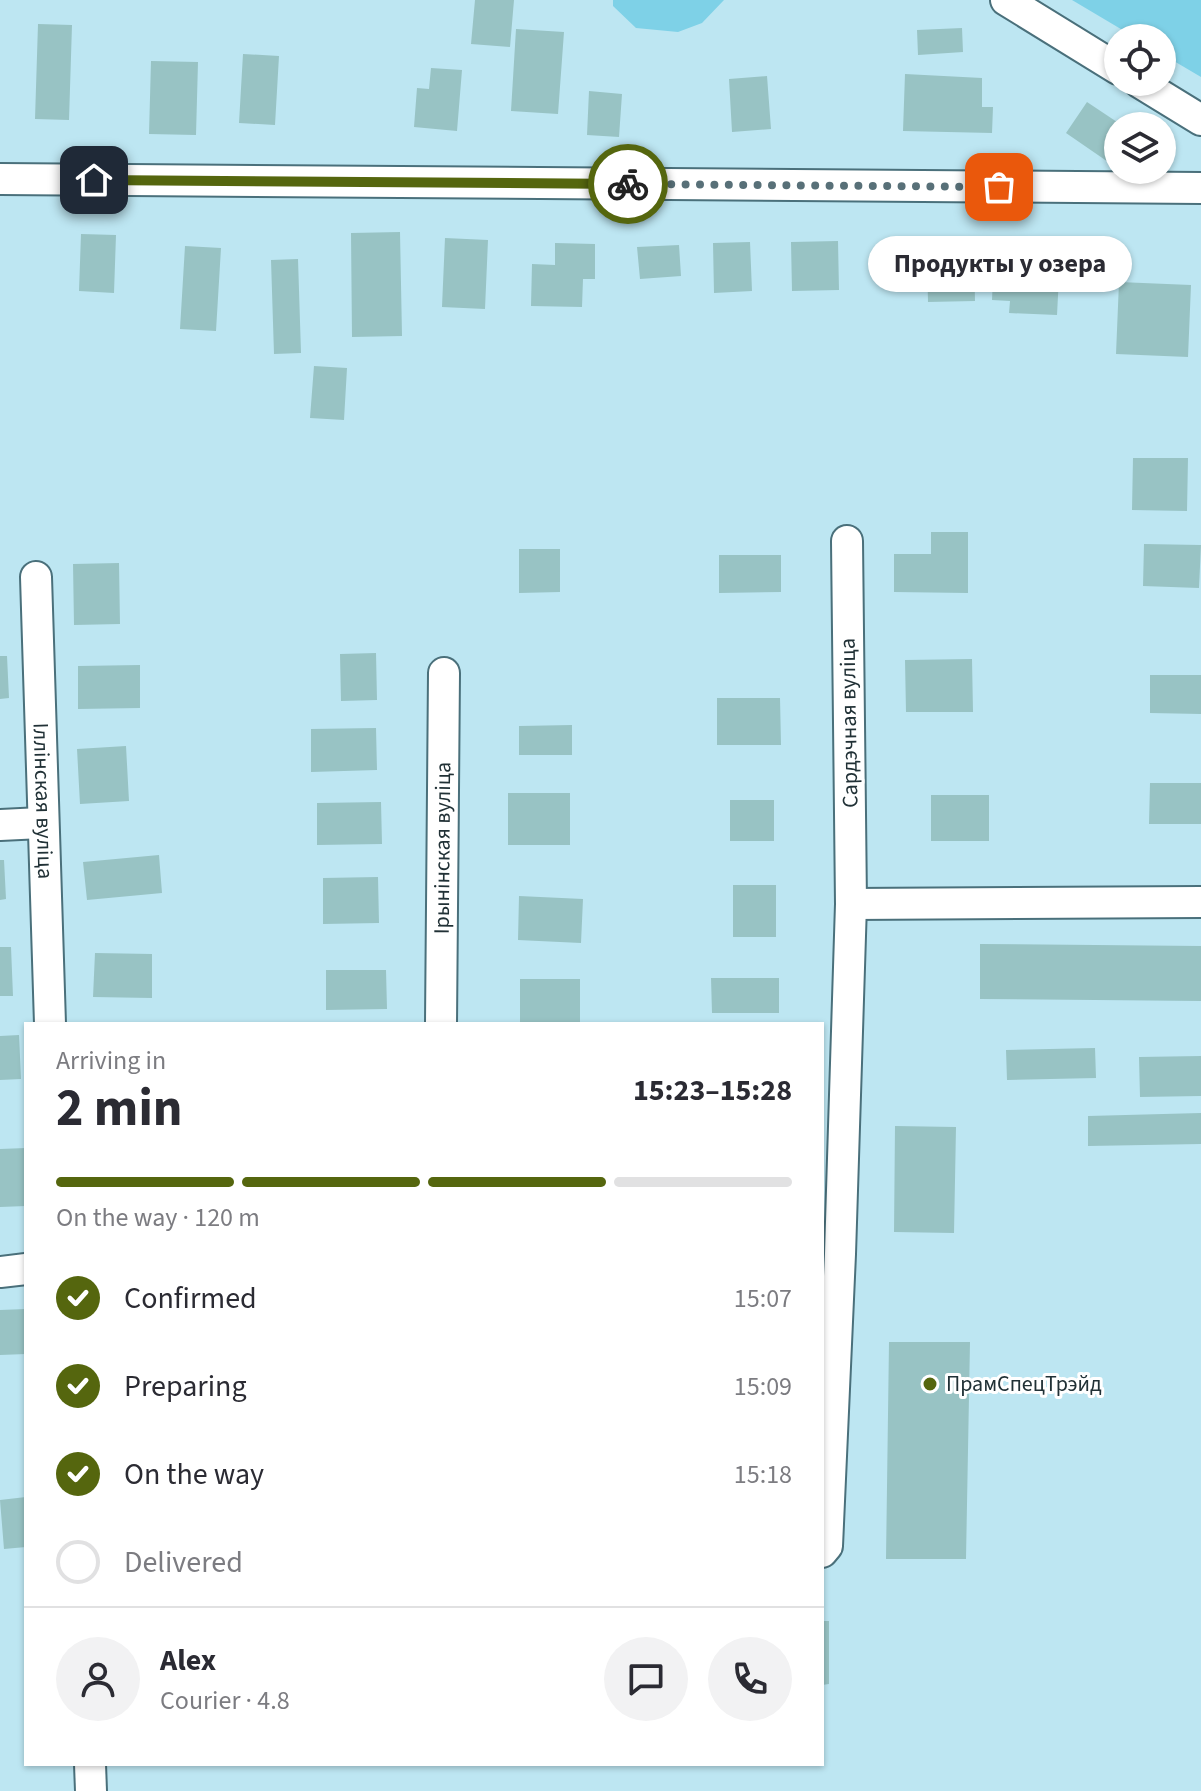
<!DOCTYPE html>
<meta charset="utf-8">
<style>
:root{--surface:#fff;--page:#f2f2f3;--text:#2b2b33;--muted:#7c7c81;--line:#e1e1e2;--accent:#55660e}
body{margin:0;font-family:"Source Sans 3",sans-serif;background:var(--page);color:var(--text);height:100vh;display:flex;flex-direction:column;font-size:30px;white-space:nowrap}
*{box-sizing:border-box;margin:0}
p{font-size:26px;color:var(--muted)}
.icon{flex:none;width:44px;height:44px;fill:none;stroke:currentColor;stroke-width:2;stroke-linecap:round;stroke-linejoin:round}
.map{position:relative;flex:1;overflow:hidden}
.panel{position:absolute;left:24px;top:1022px;width:800px;height:744px;display:flex;flex-direction:column;background:var(--surface);border-radius:0px;box-shadow:0 2px 6px #0004}
.panel>*{flex:none}
.buttons{position:absolute;left:1104px;top:24px;display:grid;gap:16px}
.buttons a{display:grid;place-items:center;width:72px;height:72px;border-radius:50%;background:var(--surface);box-shadow:0 2px 6px #0004;font-size:40px}
.pin{position:absolute;display:grid;place-items:center;width:68px;height:68px;color:#fff;margin:-34px;border-radius:16px;box-shadow:0 4px 12px #0006}
.courier{position:absolute;display:grid;place-items:center;width:80px;height:80px;margin:-40px;border:6px solid #55660e;border-radius:50%;background:#fff;color:#222;box-shadow:0 2px 10px #0007}
.bubble{position:absolute;height:56px;border-radius:28px;background:var(--surface);box-shadow:0 2px 6px #0004;font-size:26px;font-weight:700;line-height:56px;text-align:center}
.head em{font-style:normal;font-weight:700}
.head div{display:flex;flex-direction:column-reverse}
.head{display:flex;align-items:center;justify-content:space-between;height:136px;padding:0 32px}
h1{font-size:52px;font-weight:700;line-height:60px}
.bar{display:grid;grid-template-columns:repeat(4,1fr);gap:12px 8px;align-content:center;height:96px;padding:0 32px}
.bar i{height:10px;border-radius:6px;background:var(--line)}
.bar .on{background:var(--accent)}
.bar p{grid-column:span 4}
.line{display:flex;align-items:center;gap:20px;padding:0 32px;border-top:2px solid var(--line)}
.line div{flex:1}
.round{display:grid;place-items:center;flex:none;width:84px;height:84px;border-radius:42px;background:var(--page)}
ol{padding:0 32px;list-style:none}
li{display:flex;align-items:center;gap:24px;height:88px}
li p{margin-inline-start:auto}
li .icon{padding:8px;border-radius:50%;background:var(--accent);color:#fff;stroke-width:4}
li:last-child{color:var(--muted)}
li i{width:44px;height:44px;border:4px solid var(--line);border-radius:50%}
.map>svg:first-child{display:block}
.green{fill:#7ed1e7}
.building{fill:#98c3c4}
.lines{fill:none;stroke-linecap:round;stroke-linejoin:round}
.minor-casing{stroke:#4a707b;stroke-width:34}
.minor{stroke:#fff;stroke-width:30}
.done{stroke:#587078;stroke-width:8;stroke-dasharray:0 14.4}
.route{stroke:#55660e;stroke-width:10}
.poi-dot{fill:#55660e;stroke:#fff;stroke-width:3}
.labels{text-anchor:middle;dominant-baseline:central;stroke-width:6;stroke-linejoin:round;paint-order:stroke}
.street-label{font-size:22px;fill:#213136;stroke:#fff}
.poi-label{font-size:22px;fill:#213136;stroke:#fff;text-anchor:start}
</style>
<div class="map">
<svg width="1201" height="1791" viewBox="0 0 1201 1791">
<rect width="100%" height="100%" fill="#bde6f2"/>
<path class="green" d="M 613,0 L 724,0 L 702,23 L 678,32 L 636,28 L 613,6 Z
M 1072,0 L 1201,0 L 1201,77 L 1162,54 L 1162,38 L 1136,38 Z"/>
<path class="building" d="M 475,0 L 514,0 L 510,47 L 471,44 Z
M 38,24 L 72,25 L 69,120 L 35,119 Z
M 962,28 L 963,52 L 918,55 L 917,30 Z
M 516,29 L 564,32 L 558,114 L 511,111 Z
M 243,54 L 279,56 L 275,125 L 239,123 Z
M 151,61 L 198,62 L 196,135 L 149,134 Z
M 431,68 L 462,70 L 457,131 L 414,127 L 417,88 L 429,89 Z
M 905,74 L 982,78 L 982,107 L 993,107 L 992,133 L 903,131 Z
M 767,76 L 771,129 L 732,132 L 729,79 Z
M 589,91 L 622,94 L 619,137 L 587,135 Z
M 1087,102 L 1123,126 L 1118,126 L 1118,154 L 1111,164 L 1066,133 Z
M 400,232 L 402,336 L 352,337 L 351,233 Z
M 81,234 L 116,235 L 114,293 L 79,291 Z
M 445,238 L 488,240 L 485,309 L 442,307 Z
M 838,241 L 839,290 L 792,291 L 791,242 Z
M 750,242 L 752,291 L 714,293 L 713,243 Z
M 555,243 L 595,244 L 595,279 L 583,279 L 582,307 L 531,306 L 532,264 L 555,265 Z
M 679,245 L 681,276 L 640,279 L 637,247 Z
M 185,246 L 221,248 L 216,331 L 180,329 Z
M 974,252 L 975,301 L 928,302 L 927,253 Z
M 994,254 L 1060,257 L 1057,315 L 1009,313 L 1010,301 L 992,300 Z
M 298,259 L 301,353 L 274,354 L 271,260 Z
M 1119,282 L 1191,285 L 1188,357 L 1116,354 Z
M 314,366 L 347,368 L 344,420 L 310,418 Z
M 1133,458 L 1188,458 L 1187,511 L 1132,510 Z
M 931,532 L 968,532 L 968,593 L 894,592 L 894,554 L 931,554 Z
M 1144,544 L 1201,545 L 1199,588 L 1143,586 Z
M 519,549 L 560,549 L 560,592 L 519,593 Z
M 719,555 L 781,555 L 781,592 L 719,593 Z
M 119,563 L 120,624 L 74,625 L 73,564 Z
M 376,653 L 377,700 L 341,701 L 340,654 Z
M 0,656 L 7,656 L 9,698 L 0,699 Z
M 972,659 L 973,712 L 906,712 L 905,660 Z
M 140,665 L 140,708 L 78,709 L 78,666 Z
M 1150,675 L 1201,675 L 1201,714 L 1150,713 Z
M 717,698 L 780,698 L 781,745 L 717,745 Z
M 572,725 L 572,755 L 519,755 L 519,726 Z
M 376,728 L 377,770 L 311,772 L 311,729 Z
M 126,746 L 129,801 L 80,804 L 77,749 Z
M 1150,783 L 1201,783 L 1201,824 L 1149,824 Z
M 508,793 L 570,793 L 570,845 L 508,845 Z
M 931,795 L 989,795 L 989,841 L 931,841 Z
M 730,800 L 774,800 L 774,841 L 730,841 Z
M 381,802 L 382,844 L 317,845 L 317,803 Z
M 159,855 L 162,893 L 87,900 L 83,862 Z
M 0,860 L 4,860 L 6,899 L 0,900 Z
M 378,877 L 379,923 L 323,924 L 323,878 Z
M 733,885 L 776,885 L 776,937 L 733,937 Z
M 519,896 L 583,899 L 581,943 L 518,940 Z
M 980,944 L 1201,946 L 1201,1001 L 980,999 Z
M 0,947 L 11,947 L 13,996 L 0,996 Z
M 95,953 L 152,954 L 152,998 L 93,997 Z
M 326,970 L 386,970 L 387,1009 L 326,1010 Z
M 711,978 L 779,978 L 779,1013 L 712,1013 Z
M 520,979 L 580,979 L 580,1024 L 520,1023 Z
M 19,1035 L 21,1079 L 0,1080 L 0,1036 Z
M 1095,1048 L 1096,1078 L 1007,1080 L 1006,1050 Z
M 1201,1056 L 1201,1096 L 1140,1097 L 1139,1057 Z
M 1201,1113 L 1201,1144 L 1088,1146 L 1088,1116 Z
M 895,1126 L 956,1127 L 954,1233 L 894,1232 Z
M 26,1148 L 26,1206 L 0,1207 L 0,1149 Z
M 26,1309 L 26,1354 L 0,1355 L 0,1310 Z
M 889,1342 L 970,1342 L 966,1559 L 886,1559 Z
M 26,1497 L 26,1547 L 4,1549 L 0,1500 Z
M 822,1621 L 829,1621 L 829,1684 L 822,1685 Z"/>
<g class="lines">
<defs>
<g id="minor">
<path d="M 1006,0 L 1118,69"/>
<path d="M 1139,82 L 1201,120"/>
<path d="M 0,179 L 1201,188"/>
<path id="s1" d="M 36,577 L 50,1024"/>
<path d="M 0,825 L 41,823"/>
<path d="M 851,904 L 1201,902"/>
<path id="s2" d="M 441,1024 L 444,673"/>
<path d="M 0,1272 L 26,1269"/>
<path d="M 822,1552 L 827,1546 L 840,1254 L 851,904 L 847,541"/>
<path d="M 90,1764 L 91,1791"/>
</g>
</defs>
<use href="#minor" class="minor-casing"/>
<use href="#minor" class="minor"/>
</g>
<g class="lines">
<path class="done" d="M 628,184 L 999,187"/>
<path class="route" d="M 94,180 L 628,184"/>
</g>
<circle class="poi-dot" cx="930" cy="1384" r="8"/>
<g class="labels">
<g class="street-label">
<text transform="translate(849 723) rotate(-91)">Сардэчная вуліца</text>
<text stroke="none"><textPath href="#s1" startOffset="224">Іллінская вуліца</textPath></text>
<text stroke="none"><textPath href="#s2" startOffset="176">Ірынінская вуліца</textPath></text>
</g>
<g class="poi-label">
<text x="946" y="1384">ПрамСпецТрэйд</text>
</g>
</g>
</svg>
<div class="buttons">
<a><svg class="icon" aria-label="locate" viewBox="0 0 24 24"><circle cx="12" cy="12" r="6"/><path d="M12 2v4M12 18v4M2 12h4M18 12h4"/></svg></a>
<a><svg class="icon" aria-label="layers" viewBox="0 0 24 24"><path d="M12 4l9 5-9 5-9-5zM3 14l9 5 9-5"/></svg></a>
</div>
<div class="pin" style="left:999px;top:187px;background:#ea580c"><svg class="icon" aria-label="bag" viewBox="0 0 24 24"><path d="M5 8h14l-1 12H6zM9 8a3 3 0 0 1 6 0"/></svg></div>
<div class="pin" style="left:94px;top:180px;background:#1f2937"><svg class="icon" aria-label="home" viewBox="0 0 24 24"><path d="M3 11l9-7 9 7M6 9v11h12V9"/></svg></div>
<div class="courier" style="left:628px;top:184px"><svg class="icon" aria-label="bike" viewBox="0 0 24 24"><circle cx="6" cy="16" r="4"/><circle cx="18" cy="16" r="4"/><path d="M6 16l4-8h5l3 8M10 8l3 8H6M13 5h3"/></svg></div>
<div class="bubble" style="left:868px;top:236px;width:264px">Продукты у озера</div>
<section class="panel">
<div class="head"><div><h1>2 min</h1><p>Arriving in</p></div><em>15:23–15:28</em></div>
<div class="bar"><i class="on"></i><i class="on"></i><i class="on"></i><i></i><p>On the way · 120 m</p></div>
<ol>
<li><svg class="icon" aria-label="check" viewBox="0 0 24 24"><path d="M5 12l5 5 9-10"/></svg>Confirmed<p>15:07</p></li>
<li><svg class="icon" aria-label="check" viewBox="0 0 24 24"><path d="M5 12l5 5 9-10"/></svg>Preparing<p>15:09</p></li>
<li><svg class="icon" aria-label="check" viewBox="0 0 24 24"><path d="M5 12l5 5 9-10"/></svg>On the way<p>15:18</p></li>
<li><i></i>Delivered</li>
</ol>
<div class="line" style="height:144px"><a class="round"><svg class="icon" aria-label="person" viewBox="0 0 24 24"><circle cx="12" cy="8" r="4"/><path d="M4 21q1-7 8-7t8 7"/></svg></a><div><b>Alex</b><p>Courier · 4.8</p></div><a class="round"><svg class="icon" aria-label="chat" viewBox="0 0 24 24"><path d="M4 5h16v11H9l-5 4z"/></svg></a><a class="round"><svg class="icon" aria-label="phone" viewBox="0 0 24 24"><path d="M5 4h4l2 5-3 2q2 4 5 5l2-3 5 2v4C11 20 4 13 5 4z"/></svg></a></div>
</section>
</div>
